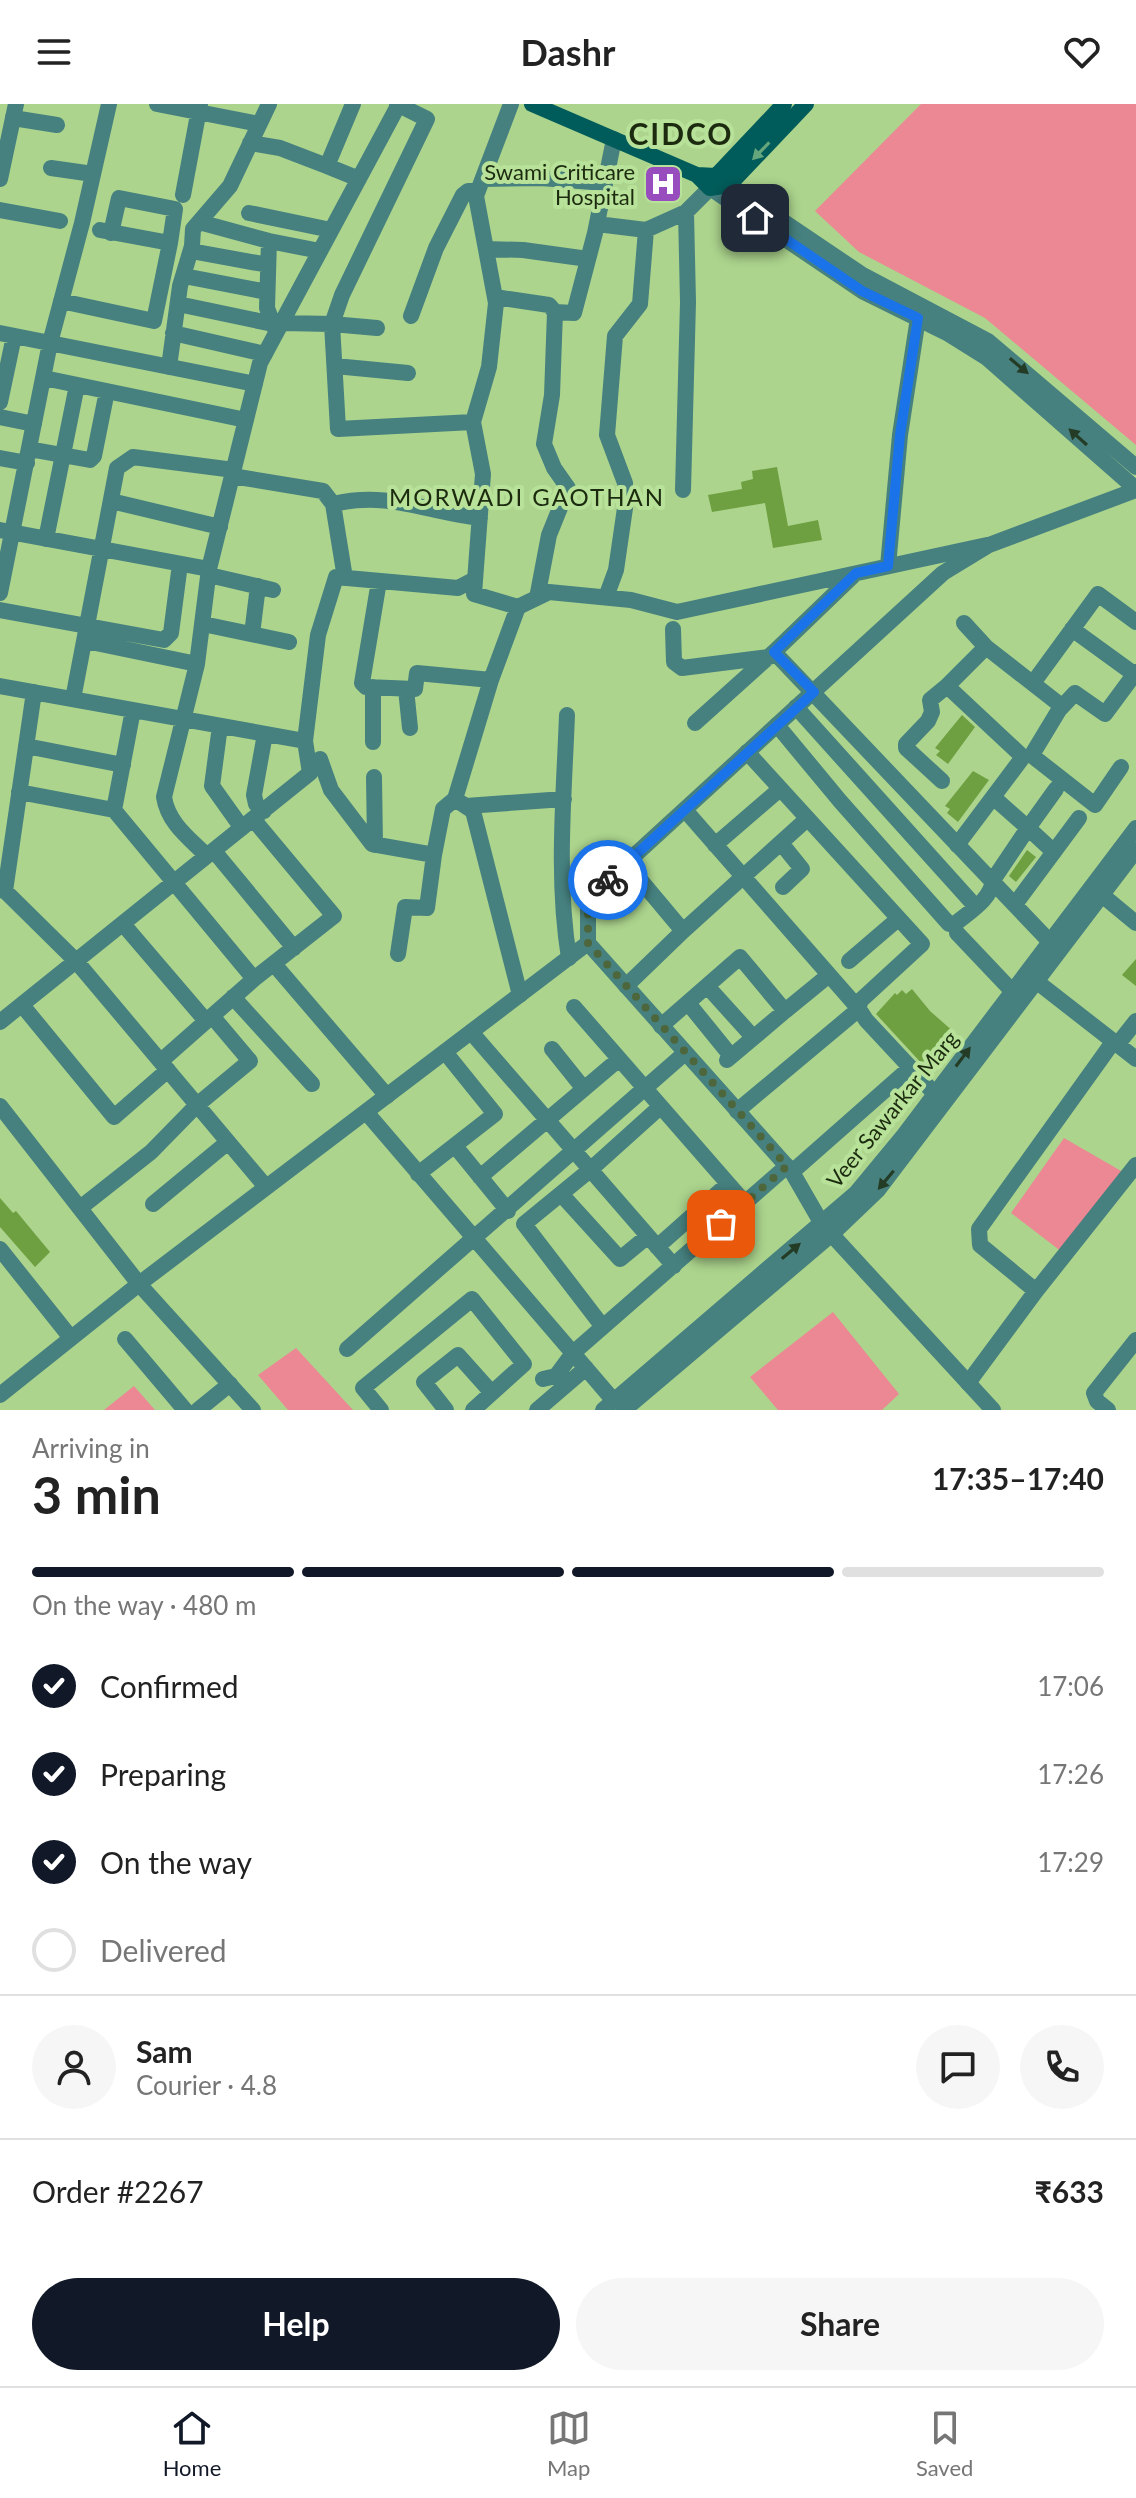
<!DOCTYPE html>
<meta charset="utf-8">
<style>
:root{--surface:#fff;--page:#f6f6f6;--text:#222;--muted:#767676;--line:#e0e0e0;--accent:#111827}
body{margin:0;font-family:Lato,sans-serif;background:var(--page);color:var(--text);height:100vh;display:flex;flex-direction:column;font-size:30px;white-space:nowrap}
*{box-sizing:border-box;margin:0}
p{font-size:26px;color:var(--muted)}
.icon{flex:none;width:44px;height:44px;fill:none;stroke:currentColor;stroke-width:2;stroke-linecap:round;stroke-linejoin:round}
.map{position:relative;height:1306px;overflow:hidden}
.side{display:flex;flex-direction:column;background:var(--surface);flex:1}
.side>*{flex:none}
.pin{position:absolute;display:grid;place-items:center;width:68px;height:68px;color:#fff;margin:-34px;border-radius:16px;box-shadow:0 4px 12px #0006}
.courier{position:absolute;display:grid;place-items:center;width:80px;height:80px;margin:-40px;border:6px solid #1a73e8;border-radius:50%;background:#fff;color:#222;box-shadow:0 2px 10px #0007}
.head em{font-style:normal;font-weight:700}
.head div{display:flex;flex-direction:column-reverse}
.head{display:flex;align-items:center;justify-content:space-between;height:136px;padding:0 32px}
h1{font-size:52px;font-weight:700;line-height:60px}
.bar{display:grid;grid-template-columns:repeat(4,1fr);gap:12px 8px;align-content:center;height:96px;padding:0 32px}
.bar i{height:10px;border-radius:6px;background:var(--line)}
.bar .active{background:var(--accent)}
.bar p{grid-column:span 4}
.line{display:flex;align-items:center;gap:20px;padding:0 32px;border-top:2px solid var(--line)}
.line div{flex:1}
.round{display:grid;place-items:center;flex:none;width:84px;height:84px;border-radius:42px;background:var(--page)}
ol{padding:0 32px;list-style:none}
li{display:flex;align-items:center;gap:24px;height:88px}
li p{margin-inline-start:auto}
li .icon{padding:8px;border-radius:50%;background:var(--accent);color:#fff;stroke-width:4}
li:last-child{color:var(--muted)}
li i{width:44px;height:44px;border:4px solid var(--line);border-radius:50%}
.primary-button{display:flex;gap:16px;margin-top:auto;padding:16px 32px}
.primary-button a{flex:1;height:92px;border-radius:48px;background:var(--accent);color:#fff;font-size:32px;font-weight:700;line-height:92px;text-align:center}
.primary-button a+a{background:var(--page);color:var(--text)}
header{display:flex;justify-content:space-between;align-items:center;height:104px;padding:0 32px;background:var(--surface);font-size:36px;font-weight:700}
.menu{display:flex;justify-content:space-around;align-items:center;height:112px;border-top:2px solid var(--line);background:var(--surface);font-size:22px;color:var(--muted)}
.menu a{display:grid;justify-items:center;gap:4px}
.menu .active{color:var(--accent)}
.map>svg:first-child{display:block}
.green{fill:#ec8794}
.building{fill:#6ea041}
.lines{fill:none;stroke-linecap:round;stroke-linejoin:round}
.minor{stroke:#46817f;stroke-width:16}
.tertiary{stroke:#46817f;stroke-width:16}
.secondary{stroke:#005c5a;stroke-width:16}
.oneway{fill:#65a67d}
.oneway2{fill:#243c25}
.done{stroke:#4e663b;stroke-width:8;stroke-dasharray:0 14.4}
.route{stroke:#1a73e8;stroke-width:10}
.labels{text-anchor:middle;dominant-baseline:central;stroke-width:8;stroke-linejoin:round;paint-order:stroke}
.poi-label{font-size:22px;fill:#1c2b0f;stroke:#b8e299;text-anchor:end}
.street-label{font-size:22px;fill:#1c2b0f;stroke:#b8e299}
.neighbourhood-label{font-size:24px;letter-spacing:2px;fill:#1c2b0f;stroke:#b8e299}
.district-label{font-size:30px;font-weight:bold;letter-spacing:2px;fill:#1c2b0f;stroke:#b8e299}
</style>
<header><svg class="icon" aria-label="menu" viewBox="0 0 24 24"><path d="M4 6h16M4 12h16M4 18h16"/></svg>Dashr<svg class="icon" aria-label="heart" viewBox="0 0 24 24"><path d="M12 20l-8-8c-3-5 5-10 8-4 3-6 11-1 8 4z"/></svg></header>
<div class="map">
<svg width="1136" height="1306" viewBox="0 0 1136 1306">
<rect width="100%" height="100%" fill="#acd48d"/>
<path class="green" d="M 921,0 L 1136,0 L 1136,341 L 985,214 L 859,148 L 815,107 Z
M 1064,1034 L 1128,1071 L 1062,1148 L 1011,1109 Z
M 833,1208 L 899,1290 L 882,1306 L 778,1306 L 750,1273 Z
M 296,1244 L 353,1306 L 288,1306 L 258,1271 Z
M 134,1282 L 155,1306 L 104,1306 Z"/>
<path class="building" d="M 653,71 L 677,74 L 674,95 L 651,92 Z
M 777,363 L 788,422 L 818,416 L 822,436 L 773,444 L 765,399 L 712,408 L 708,391 L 742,385 L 741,378 L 753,375 L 752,367 Z
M 962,611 L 975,623 L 948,660 L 936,651 L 940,647 L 935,644 Z
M 973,667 L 989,676 L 958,718 L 947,709 L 950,705 L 945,702 Z
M 1027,746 L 1036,753 L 1016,778 L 1009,772 Z
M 1136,855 L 1136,882 L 1122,871 Z
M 912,885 L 930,907 L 955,929 L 950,934 L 958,941 L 950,952 L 942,957 L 940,954 L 933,961 L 924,962 L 876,910 L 895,889 L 897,891 L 902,886 L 906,890 Z
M 0,1094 L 13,1109 L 16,1107 L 50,1148 L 35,1163 L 0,1123 Z"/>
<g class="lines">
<path class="minor" d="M 157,0 L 259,20
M 511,0 L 476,92 L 496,199 L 489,263 L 473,318 L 483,370 L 474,490 L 518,503
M 13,14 L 57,21
M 250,39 L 280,44 L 327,62 L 353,0
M 327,62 L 359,75
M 51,64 L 93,70
M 483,75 L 541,74 L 605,79
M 183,91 L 200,0
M 0,106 L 60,117
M 249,109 L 331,126
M 199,118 L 269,137 L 320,147
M 597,120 L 646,126
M 111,129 L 119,94 L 175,105 L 170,139
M 269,137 L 267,204 L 276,228
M 486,145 L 523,146 L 588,155
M 191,147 L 268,161
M 184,172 L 267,188
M 495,193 L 549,201 L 555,208
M 61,197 L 154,217 L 170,139 L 100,126
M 178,200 L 273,220
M 411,212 L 436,144 L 463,91 L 468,87 L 478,87
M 282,219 L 332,220 L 338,325 L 473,318
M 377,224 L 332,220 L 342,191 L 427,15 L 397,0
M 0,229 L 255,280
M 173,229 L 265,250
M 335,262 L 408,269
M 169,263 L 180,182 L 192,142 L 193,125 L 230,82 L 269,0
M 44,274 L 246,316
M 0,298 L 14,232
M 0,313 L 34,320
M 29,345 L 90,356 L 94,352 L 107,287
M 0,354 L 27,359
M 232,372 L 323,387 L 333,400 L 345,474
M 683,386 L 688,198 L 686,108
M 111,397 L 220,423
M 333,400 C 390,387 425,408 480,414
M 0,426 L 209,465
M 46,435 L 77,281
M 888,462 L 900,331 L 918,214
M 209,471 L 273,486
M 379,477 L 362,579 L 366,583 L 415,585 L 417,569 L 491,576
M 0,489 L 50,239 L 82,119 L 109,0
M 606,493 L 616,466 L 625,404 L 625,379 L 607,331 L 615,232 L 640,200 L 646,126 L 686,108 L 710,84
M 537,494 L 549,431 L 568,384 L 554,364 L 544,340 L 552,291 L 555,208 L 574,209 L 595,129 L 614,35
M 0,506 L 164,536 L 171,529 L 180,460
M 203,520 L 289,538
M 673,525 L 674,558 L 682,564 L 769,553
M 1072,525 L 1134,570
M 252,530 L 258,482
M 86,537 L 197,560
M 986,543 L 1059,600 L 1059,606 L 1033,649 L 1035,654 L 1095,701 L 1121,663
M 774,548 L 1050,838
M 1033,579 L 1098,490 L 1136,518
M 0,582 L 305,637 L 310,669 L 0,918
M 947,582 L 986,543 L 964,519
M 373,583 L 373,638
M 406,585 L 410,624
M 73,595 L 117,364 L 133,353 L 234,366
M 796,603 L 976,803
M 133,606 L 114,706 L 254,875 L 161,957
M 1059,606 L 1075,589 L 1105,610 L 1136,568
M 567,611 C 564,692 556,774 569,854
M 695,619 L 774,548 L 855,470
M 777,621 L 840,697 L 949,820 L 955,820 C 969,808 991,796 993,776 L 1028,724 L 1054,748
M 220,622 L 212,682 L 242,724
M 305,637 L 318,531 L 336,473 L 458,484 L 475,475
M 26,642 L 123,661
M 747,648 L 922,840 L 860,897 L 859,905 L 866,916 L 935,990
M 320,655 L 331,686 L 372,740 L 434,751 L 443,705 L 455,695
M 374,673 L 375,741
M 942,677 L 906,644 L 906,640 L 928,617 L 932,608 L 930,596 L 947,582 L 1023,653 L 957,741
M 19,688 L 114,706
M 993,693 L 1028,724 L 1056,685
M 466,702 L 564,695
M 685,706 L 859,905 L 737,1007
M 264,707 L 256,700 L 254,691 L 265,630
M 253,715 L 334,812 L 254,875
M 781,739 L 802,765 L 783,783
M 715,741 L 780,685
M 214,747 L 294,844
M 207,752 C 189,734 168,719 164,693 L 197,560 L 209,465 L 260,259 L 399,0
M 0,786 L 5,787 L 34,588
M 5,787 L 76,857 L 266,1083
M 1102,791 L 1136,819
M 1016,799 L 1079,714
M 123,820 L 206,917
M 683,827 L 807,715
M 957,829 L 1013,888
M 398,850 L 405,803 L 427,804 L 434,751
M 849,857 L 898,815
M 274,860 L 387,992
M 1027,870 L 1136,955
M 626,882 L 683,827 L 626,759
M 707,882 L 753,933
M 520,891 L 473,707 L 455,695 L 491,576 L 518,503 L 549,488 L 631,496 L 677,508 L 987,441
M 233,893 L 312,980
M 688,899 L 731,952
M 22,901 L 114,1013 L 168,966
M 574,903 L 745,1099
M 661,922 L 740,853 L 785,907 L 829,871
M 471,928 L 674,1162
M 1117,941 L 1136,917
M 552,945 L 584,985
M 727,956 L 785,907
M 366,1008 L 614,1297
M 455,1042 L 508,1107
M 792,1068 L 910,964
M 418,1070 L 495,1010 L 445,948
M 480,1073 L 618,956
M 561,1090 L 620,1155 L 648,1132
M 153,1100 L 228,1038
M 80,1104 L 151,1048 L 197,1001 L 250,957 L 212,912
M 657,1143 L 728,1080
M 0,1145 L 71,1234
M 1036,1187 L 980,1141 L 979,1125 L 1113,938
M 603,1223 L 524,1120 L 590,1066 L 660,1003
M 125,1235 L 185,1306
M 347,1245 L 685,949
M 543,1275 L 556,1272 L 573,1249 L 787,1062
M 968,1279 L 1036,1187 L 1136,1061
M 198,1306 L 230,1280
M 381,1306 L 363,1284 L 472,1195 L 524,1260 L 473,1306
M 446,1306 L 424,1278 L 458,1251 L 492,1289
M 537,1306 L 586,1264
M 1108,1306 L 1097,1297 L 1094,1289 L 1136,1236"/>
<path class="tertiary" d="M 0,75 L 16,0
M 1136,363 L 988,237 L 861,170 L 716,72 L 710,84 L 862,187 L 947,229 L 987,254 L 1136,385
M 0,1002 L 139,1180 L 253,1306
M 0,1291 L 139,1180 L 588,839
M 603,1306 L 856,1089 L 904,1031 L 1136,724
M 624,1306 L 832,1130 L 878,1086 L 1136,746
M 993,1306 L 822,1120 L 792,1068 L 588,839 L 588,794 L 943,469 L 989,441 L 1136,386"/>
<path class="secondary" d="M 532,0 L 697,71 L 716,72 L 784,0
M 697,71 L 710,84 L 729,81 L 806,0"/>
</g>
<defs><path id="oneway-solid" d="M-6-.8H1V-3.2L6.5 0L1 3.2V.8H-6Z" transform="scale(2)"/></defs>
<use class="oneway" href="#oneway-solid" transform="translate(761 47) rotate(134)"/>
<g class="oneway2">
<use href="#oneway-solid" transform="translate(1019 262) rotate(40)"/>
<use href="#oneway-solid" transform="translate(1078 333) rotate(-138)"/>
<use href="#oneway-solid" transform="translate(963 953) rotate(-53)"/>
<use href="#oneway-solid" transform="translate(886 1076) rotate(130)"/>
<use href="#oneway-solid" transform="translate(791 1147) rotate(-40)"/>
</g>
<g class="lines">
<path class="done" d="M 608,776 L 588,794 L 588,839 L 787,1062 L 721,1120"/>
<path class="route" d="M 608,776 L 814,588 L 774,548 L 856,469 L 888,462 L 900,331 L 918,214 L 862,187 L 755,114"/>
</g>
<defs>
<symbol id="hospital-square" viewBox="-11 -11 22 22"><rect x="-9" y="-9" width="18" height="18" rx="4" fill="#984dbf" stroke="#b8e299"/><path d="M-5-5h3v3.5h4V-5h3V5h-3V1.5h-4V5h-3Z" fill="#fff"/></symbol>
</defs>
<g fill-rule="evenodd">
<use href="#hospital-square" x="641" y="58" width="44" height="44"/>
</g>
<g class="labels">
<g class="poi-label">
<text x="635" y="67">Swami Criticare<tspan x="635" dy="25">Hospital</tspan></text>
</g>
<g class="street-label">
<text transform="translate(892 1005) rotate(-51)">Veer Sawarkar Marg</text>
</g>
<g class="neighbourhood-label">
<text x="527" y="392">MORWADI GAOTHAN</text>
</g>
<g class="district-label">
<text x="681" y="29">CIDCO</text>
</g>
</g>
</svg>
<div class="pin" style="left:721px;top:1120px;background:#ea580c"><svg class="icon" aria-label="bag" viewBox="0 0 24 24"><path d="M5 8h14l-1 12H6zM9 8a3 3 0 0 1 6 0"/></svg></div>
<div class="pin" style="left:755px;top:114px;background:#1f2937"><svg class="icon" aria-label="home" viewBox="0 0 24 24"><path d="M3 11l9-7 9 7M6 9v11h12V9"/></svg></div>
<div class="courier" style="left:608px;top:776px"><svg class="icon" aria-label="bike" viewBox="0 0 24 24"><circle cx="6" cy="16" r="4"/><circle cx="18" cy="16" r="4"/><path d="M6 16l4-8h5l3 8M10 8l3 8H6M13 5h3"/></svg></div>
</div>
<section class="side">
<div class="head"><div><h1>3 min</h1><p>Arriving in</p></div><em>17:35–17:40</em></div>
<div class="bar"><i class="active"></i><i class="active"></i><i class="active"></i><i></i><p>On the way · 480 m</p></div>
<ol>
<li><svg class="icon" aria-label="check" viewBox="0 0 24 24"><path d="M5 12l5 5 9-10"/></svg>Confirmed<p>17:06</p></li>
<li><svg class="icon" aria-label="check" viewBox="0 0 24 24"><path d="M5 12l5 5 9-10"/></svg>Preparing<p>17:26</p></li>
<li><svg class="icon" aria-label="check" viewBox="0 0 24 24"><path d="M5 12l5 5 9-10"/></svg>On the way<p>17:29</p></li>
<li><i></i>Delivered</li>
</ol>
<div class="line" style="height:144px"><a class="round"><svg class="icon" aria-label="person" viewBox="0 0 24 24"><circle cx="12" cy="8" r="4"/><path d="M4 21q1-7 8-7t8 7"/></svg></a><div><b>Sam</b><p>Courier · 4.8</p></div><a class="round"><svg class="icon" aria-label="chat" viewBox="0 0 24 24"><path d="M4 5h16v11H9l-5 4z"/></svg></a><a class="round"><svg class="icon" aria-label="phone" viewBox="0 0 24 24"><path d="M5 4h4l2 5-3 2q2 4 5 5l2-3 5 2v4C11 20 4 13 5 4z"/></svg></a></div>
<div class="line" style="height:104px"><div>Order #2267</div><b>₹633</b></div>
<div class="primary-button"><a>Help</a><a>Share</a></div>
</section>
<nav class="menu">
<a class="active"><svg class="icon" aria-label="home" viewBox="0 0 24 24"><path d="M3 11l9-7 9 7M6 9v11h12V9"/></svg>Home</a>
<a><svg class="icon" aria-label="map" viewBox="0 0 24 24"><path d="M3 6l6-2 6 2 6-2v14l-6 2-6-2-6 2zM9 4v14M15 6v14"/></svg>Map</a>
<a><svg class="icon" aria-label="saved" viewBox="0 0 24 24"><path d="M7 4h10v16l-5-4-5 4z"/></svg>Saved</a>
</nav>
